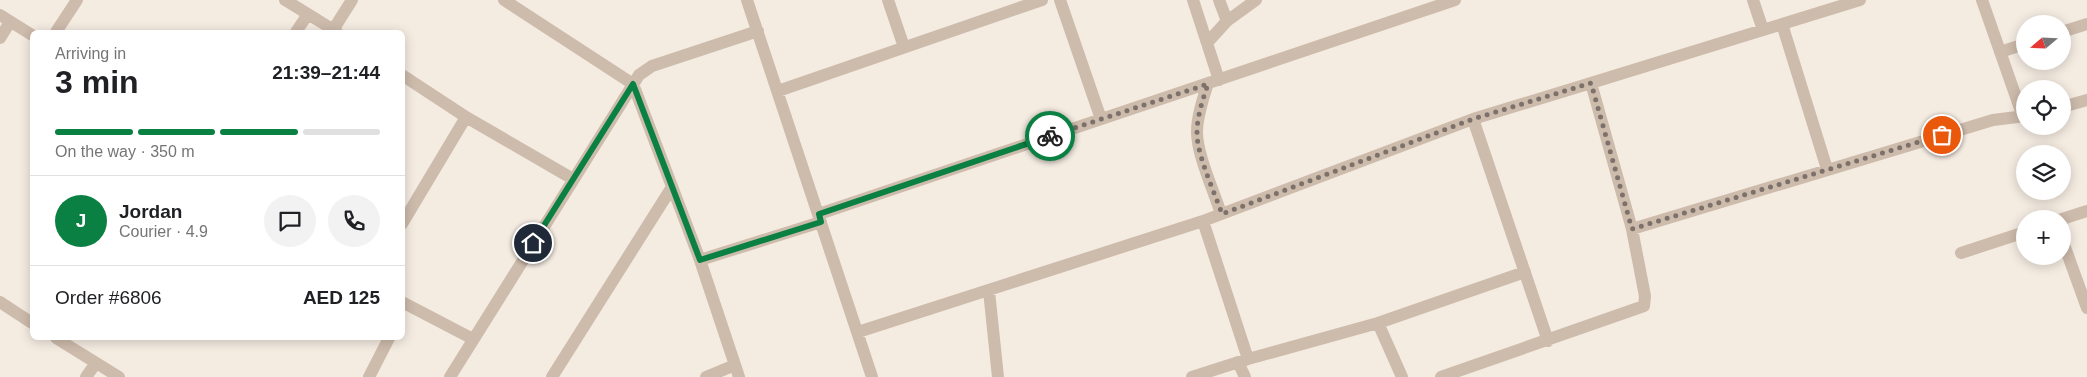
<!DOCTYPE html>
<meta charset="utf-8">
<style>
:root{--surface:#fff;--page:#f2f2f2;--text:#202124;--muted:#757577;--line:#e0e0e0;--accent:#0b8043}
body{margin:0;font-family:Arial,sans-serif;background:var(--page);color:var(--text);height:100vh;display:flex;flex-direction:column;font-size:19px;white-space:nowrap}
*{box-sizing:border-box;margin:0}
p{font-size:16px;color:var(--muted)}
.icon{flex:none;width:28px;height:28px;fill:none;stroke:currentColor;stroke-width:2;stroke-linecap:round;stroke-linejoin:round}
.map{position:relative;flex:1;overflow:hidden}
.details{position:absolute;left:30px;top:30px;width:375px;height:310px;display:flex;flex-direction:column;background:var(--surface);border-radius:8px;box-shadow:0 2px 12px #0003}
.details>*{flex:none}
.needle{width:32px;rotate:251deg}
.buttons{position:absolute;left:2016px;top:15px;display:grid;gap:10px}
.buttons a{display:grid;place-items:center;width:55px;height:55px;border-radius:50%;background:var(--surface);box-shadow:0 2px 12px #0003;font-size:25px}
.pin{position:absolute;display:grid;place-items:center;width:42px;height:42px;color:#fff;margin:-21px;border:2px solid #fff;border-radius:50%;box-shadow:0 1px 5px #0007}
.courier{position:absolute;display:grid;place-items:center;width:50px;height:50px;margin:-25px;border:4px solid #0b8043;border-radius:50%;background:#fff;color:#222;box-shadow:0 1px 6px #0007}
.head em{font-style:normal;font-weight:700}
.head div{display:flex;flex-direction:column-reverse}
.head{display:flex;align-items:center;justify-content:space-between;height:85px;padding:0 25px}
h1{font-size:32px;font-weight:700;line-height:38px}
.bar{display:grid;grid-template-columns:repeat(4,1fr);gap:8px 5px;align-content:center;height:60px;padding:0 25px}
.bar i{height:6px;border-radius:4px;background:var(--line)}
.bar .current{background:var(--accent)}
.bar p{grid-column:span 4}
.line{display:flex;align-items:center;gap:12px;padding:0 25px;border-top:1px solid var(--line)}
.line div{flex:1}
.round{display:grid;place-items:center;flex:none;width:52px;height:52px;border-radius:26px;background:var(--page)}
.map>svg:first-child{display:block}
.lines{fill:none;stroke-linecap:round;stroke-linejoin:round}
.minor{stroke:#cdbbac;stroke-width:12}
.done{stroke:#7c716b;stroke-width:5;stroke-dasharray:0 9}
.route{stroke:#0b8043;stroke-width:6}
</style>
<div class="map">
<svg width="2087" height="377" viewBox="0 0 2087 377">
<rect width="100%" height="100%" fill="#f4ebe1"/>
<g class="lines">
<path class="minor" d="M 285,0 L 337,32
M 504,0 L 633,84 L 700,260 L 739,377
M 747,0 L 872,377
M 888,0 L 904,47
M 1060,0 L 1101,119
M 1193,0 L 1219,80
M 1219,0 L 1227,21
M 1753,0 L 1763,30
M 1982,0 L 2023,117
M 0,15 L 32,35
M 1782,24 L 1827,169
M 333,30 L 352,0
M 56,32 L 77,0
M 296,32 L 308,14
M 2062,32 L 2087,24
M 0,38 L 10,22
M 1207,43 L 1227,21 L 1256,0
M 2000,52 L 2025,44
M 402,75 L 466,117 L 573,179
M 1208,83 C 1203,99 1197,116 1197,132 C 1197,155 1214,191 1221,214
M 778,91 L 1042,0
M 2062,107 L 2087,100
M 1473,119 L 1548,341
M 819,214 L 1455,0
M 2062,219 L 2087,211
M 1203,221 L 1248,359
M 402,224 L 466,117
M 1632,229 L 1993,120 L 2025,116
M 2062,239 L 2087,308
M 1961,253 L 2025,232
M 700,260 L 821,222
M 989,291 L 998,377
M 0,302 L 32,323
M 402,302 L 473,339
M 1378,323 L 1402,377
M 858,332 L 1203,221 L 1473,119 L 1591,83
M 56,338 L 119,377
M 1238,362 L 1245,377
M 86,377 L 96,363
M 369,377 L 389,338
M 450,377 L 639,75 L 652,66 L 758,31
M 552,377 L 672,187
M 706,377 L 735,365
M 1192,377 L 1248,359 L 1378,323 L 1525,272
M 1441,377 L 1644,306 L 1645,296 L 1632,229 L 1591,83 L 1860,0"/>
</g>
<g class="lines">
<path class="done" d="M 1050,136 L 1208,84 C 1203,99 1197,116 1197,133 C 1197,155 1214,191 1222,214 L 1473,119 L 1591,83 L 1632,229 L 1942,135"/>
<path class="route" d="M 533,243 L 633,84 L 700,260 L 821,222 L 819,214 L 1050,136"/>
</g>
</svg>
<div class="buttons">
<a><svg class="needle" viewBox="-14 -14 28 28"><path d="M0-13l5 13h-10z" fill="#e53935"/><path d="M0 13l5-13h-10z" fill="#757577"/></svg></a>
<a><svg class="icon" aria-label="locate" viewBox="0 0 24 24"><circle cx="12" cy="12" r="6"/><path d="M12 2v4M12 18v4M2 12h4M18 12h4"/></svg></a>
<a><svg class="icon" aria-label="layers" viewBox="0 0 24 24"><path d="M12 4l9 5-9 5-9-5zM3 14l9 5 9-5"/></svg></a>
<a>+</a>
</div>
<div class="pin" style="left:1942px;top:135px;background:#ea580c"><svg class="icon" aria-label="bag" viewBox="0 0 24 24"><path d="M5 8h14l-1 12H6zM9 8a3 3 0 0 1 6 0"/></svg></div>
<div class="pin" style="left:533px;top:243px;background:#1f2937"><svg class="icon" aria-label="home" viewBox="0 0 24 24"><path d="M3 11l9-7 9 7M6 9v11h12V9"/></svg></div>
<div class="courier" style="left:1050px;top:136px"><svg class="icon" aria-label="bike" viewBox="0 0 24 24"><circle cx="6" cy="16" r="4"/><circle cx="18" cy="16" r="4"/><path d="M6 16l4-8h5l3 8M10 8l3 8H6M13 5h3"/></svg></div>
<section class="details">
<div class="head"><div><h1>3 min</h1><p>Arriving in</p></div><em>21:39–21:44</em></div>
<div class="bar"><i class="current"></i><i class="current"></i><i class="current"></i><i></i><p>On the way · 350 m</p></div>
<div class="line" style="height:90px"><b class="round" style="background:var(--accent);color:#fff">J</b><div><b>Jordan</b><p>Courier · 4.9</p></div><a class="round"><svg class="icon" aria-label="chat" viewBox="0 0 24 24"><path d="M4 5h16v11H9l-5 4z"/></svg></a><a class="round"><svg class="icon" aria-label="phone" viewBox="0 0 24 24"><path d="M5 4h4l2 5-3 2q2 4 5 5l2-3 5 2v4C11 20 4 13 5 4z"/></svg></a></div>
<div class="line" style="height:65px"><div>Order #6806</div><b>AED 125</b></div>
</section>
</div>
